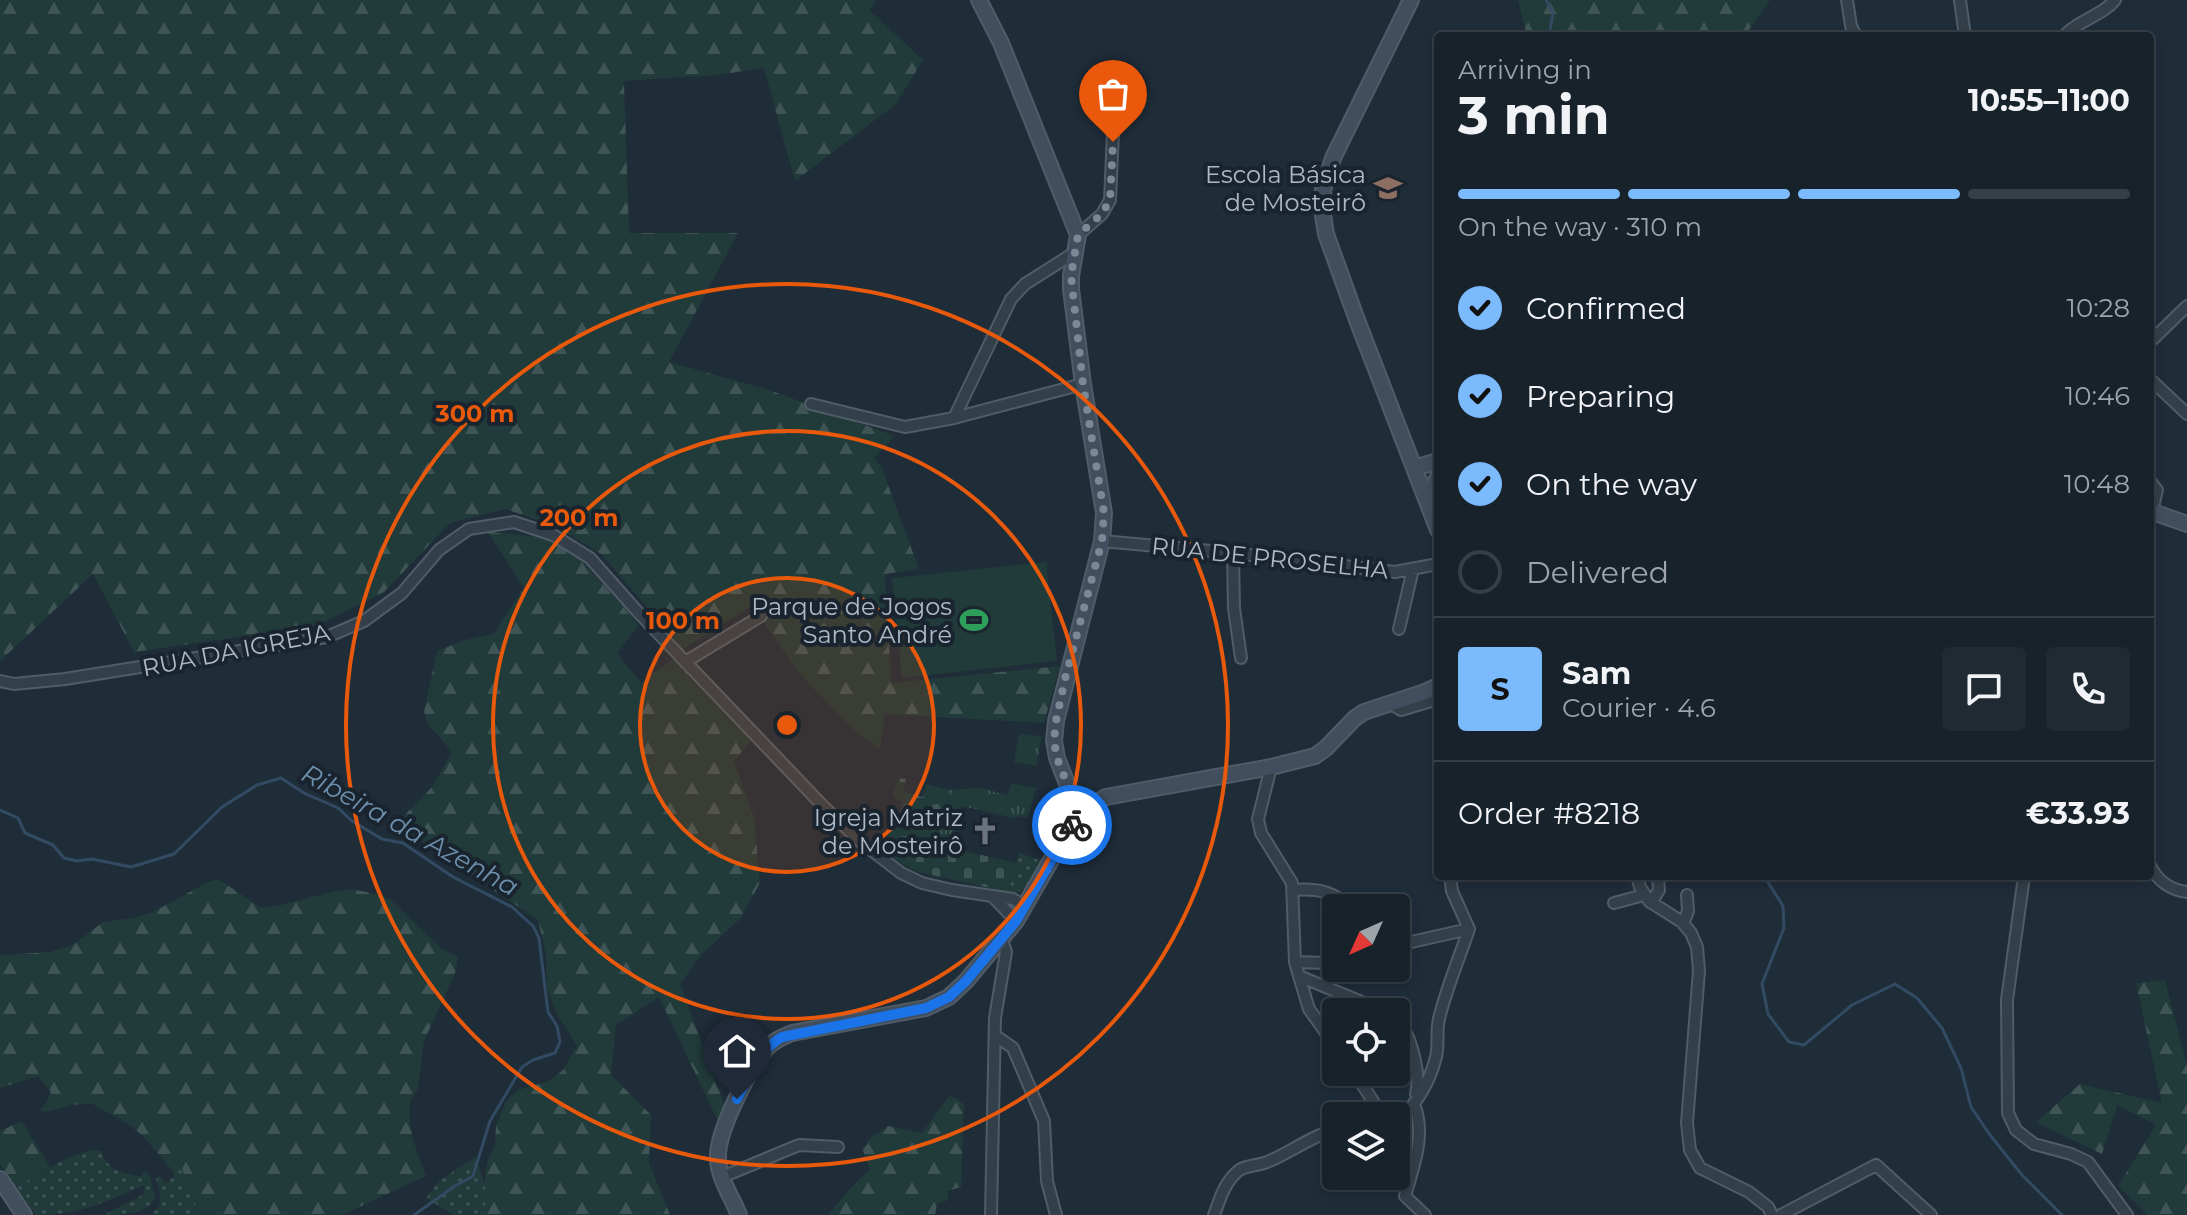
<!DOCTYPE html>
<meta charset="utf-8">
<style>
:root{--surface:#17222b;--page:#202a33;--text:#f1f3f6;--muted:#9ea4a9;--line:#363f47;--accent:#7bbbfd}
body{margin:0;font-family:Montserrat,sans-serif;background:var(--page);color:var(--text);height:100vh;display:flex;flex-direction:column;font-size:30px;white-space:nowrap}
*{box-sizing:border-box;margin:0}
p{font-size:26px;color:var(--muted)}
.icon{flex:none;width:44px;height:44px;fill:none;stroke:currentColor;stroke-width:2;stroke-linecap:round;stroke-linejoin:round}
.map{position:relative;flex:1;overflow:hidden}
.drawer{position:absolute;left:1434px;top:32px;width:720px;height:848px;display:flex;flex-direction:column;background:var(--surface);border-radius:8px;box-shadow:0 4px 12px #0003,0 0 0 2px var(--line)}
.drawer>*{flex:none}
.needle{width:52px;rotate:225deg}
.fabs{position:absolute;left:1322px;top:894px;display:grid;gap:16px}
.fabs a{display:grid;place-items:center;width:88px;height:88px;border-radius:8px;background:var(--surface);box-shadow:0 4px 12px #0003,0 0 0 2px var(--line);font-size:40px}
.pin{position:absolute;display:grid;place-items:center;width:68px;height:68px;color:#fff;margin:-82px -34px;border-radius:50% 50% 50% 0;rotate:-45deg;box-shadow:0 0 8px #0007}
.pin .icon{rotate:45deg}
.courier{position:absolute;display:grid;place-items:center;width:80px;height:80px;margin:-40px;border:6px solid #1a73e8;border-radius:50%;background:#fff;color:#222;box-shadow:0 2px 10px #0007}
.overview em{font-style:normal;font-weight:700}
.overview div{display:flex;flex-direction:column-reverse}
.overview{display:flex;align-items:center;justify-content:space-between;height:136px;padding:0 24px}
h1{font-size:52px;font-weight:700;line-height:60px}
.bar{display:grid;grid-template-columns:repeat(4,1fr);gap:12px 8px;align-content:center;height:96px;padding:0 24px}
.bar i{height:10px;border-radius:6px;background:var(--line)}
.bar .on{background:var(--accent)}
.bar p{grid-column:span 4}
.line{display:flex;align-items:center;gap:20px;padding:0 24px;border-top:2px solid var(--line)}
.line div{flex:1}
.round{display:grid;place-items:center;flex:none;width:84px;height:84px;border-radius:8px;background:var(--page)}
ol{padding:0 24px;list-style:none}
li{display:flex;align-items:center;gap:24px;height:88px}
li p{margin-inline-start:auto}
li .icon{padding:8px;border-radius:50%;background:var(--accent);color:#111;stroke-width:4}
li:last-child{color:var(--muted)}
li i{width:44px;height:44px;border:4px solid var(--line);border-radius:50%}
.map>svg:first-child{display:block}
.grass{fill:url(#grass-dots)}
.forest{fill:url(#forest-firs)}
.cemetery{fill:url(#cemetery-stones)}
.park{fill:url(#park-tufts)}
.pitch{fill:#213a3a}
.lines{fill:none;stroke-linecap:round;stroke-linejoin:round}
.stream{stroke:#324b62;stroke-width:3}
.street-casing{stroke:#505c67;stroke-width:14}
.secondary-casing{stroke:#505c67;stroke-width:18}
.street{stroke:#333f49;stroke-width:10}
.secondary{stroke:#414e5d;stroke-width:14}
.done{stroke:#7b8895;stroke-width:8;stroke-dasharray:0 14.4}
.route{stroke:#1a73e8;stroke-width:10}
.ring{fill:none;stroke:#e8590c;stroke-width:4}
.labels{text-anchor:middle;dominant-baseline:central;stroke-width:8;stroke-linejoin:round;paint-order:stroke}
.poi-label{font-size:24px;fill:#adb9c6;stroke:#19242e;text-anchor:end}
.street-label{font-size:24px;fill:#adb9c6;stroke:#19242e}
.water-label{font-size:26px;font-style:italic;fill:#6c8eab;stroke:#19242e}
.centre{fill:#e8590c;stroke:#19242e;stroke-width:4}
.ring-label{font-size:24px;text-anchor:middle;font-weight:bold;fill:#e8590c;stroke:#19242e;stroke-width:8;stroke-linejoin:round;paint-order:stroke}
</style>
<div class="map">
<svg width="2187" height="1215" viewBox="0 0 2187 1215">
<defs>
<pattern id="grass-dots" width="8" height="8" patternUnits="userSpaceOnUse" patternTransform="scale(2)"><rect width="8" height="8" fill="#213a3a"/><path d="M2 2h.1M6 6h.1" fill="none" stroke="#3f5455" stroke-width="1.8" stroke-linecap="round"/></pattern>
<pattern id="forest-firs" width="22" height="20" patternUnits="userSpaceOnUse" patternTransform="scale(2)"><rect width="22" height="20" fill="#213a3a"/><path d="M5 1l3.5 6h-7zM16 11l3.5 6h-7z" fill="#3f5455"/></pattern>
<pattern id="cemetery-stones" width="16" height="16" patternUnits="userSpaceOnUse" patternTransform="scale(2)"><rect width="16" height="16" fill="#213a3a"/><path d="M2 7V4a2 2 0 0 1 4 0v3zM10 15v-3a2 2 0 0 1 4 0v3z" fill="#3f5455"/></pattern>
<pattern id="park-tufts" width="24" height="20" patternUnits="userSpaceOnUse" patternTransform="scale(2)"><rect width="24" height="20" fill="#213a3a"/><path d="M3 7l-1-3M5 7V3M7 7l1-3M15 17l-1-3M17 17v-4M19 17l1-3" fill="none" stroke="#3f5455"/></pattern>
</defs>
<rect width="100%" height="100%" fill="#1f2d39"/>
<path class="grass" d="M 1019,853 L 1042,861 C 1034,875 1028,896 1008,892 Z
M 91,1150 L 101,1151 C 109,1172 122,1172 141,1177 L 144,1171 L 150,1176 L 155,1198 C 146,1215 122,1215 104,1215 L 144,1194 L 144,1185 C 107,1202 77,1215 36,1215 L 16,1187 L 67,1158 Z
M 475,1157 L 485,1184 L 485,1215 L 454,1215 L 426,1198 L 439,1181 Z
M 176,1168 L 182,1168 L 199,1213 L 204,1215 L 150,1215 C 166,1203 160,1195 156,1178 L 159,1176 L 166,1183 L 175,1176 L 172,1170 Z"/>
<path class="forest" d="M 0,0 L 876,0 L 869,10 L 923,60 L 896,104 L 795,181 L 764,68 L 717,75 L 624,81 L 629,233 L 738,233 L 669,362 L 769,390 L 895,436 L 874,458 L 881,466 L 919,569 L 885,574 L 891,683 L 1060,666 L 1044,723 L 885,714 L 880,749 L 857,733 L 799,673 L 752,606 L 683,649 L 601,554 L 553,525 L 505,509 L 450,523 L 384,592 L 316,626 L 134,652 L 93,574 L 0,661 Z
M 1518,0 L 1770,0 L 1745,36 L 1527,36 Z
M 488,532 L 546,537 L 580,558 L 639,625 L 617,653 L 641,683 L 676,657 L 753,738 L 734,761 L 754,818 L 760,883 L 740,919 L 703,953 L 680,984 L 726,1109 L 718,1121 L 659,997 L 616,1025 L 611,1075 L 651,1115 L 649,1163 L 670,1215 L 485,1215 L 485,1176 L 487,1163 L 495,1145 L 496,1126 L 506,1101 L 518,1090 L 549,1081 L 563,1070 L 577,1046 L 558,1016 L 547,989 L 546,954 L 538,920 L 410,834 L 402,818 L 432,787 L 452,752 L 428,724 L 424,712 L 437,651 L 465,640 L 493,634 L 524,588 Z
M 218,879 L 260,907 L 277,906 L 340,890 L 356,890 L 372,893 L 391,900 L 441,948 L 458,957 L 456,971 L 424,1041 L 418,1089 C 398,1107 418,1155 426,1176 L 342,1215 L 204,1215 L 199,1213 L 197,1204 L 192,1200 L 182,1168 L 172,1170 C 159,1156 147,1138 132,1127 C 120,1117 105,1113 93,1104 C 86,1104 79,1104 72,1105 C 61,1107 52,1113 39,1111 L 45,1104 L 51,1092 L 38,1076 L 0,1088 L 0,955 L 50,952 L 73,945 L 103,922 L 134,918 L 153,912 L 206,883 Z
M 2165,980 L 2187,1066 L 2187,1215 L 2148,1215 L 2118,1186 L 2156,1125 L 2117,1105 L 2102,1154 L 2036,1122 L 2080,1084 L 2162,1103 L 2136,983 Z
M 950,1095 L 964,1104 L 961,1187 L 948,1191 L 948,1200 L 937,1204 L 935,1215 L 828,1215 L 855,1183 L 870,1170 L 862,1148 L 868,1144 L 867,1141 L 888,1126 L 922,1133 Z
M 22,1121 L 50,1167 L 16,1187 L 0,1164 L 0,1131 Z"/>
<path class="cemetery" d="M 898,778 L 906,779 L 903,792 L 923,797 L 926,784 L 949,790 L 937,845 L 1017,863 L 1008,892 L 918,872 L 900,863 L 881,848 L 904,804 L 893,796 Z"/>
<path class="park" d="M 1019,734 L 1042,736 L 1036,766 L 1014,762 Z
M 1011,783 L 1036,788 L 1028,818 L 1018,816 L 1015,818 L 961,806 L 952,848 L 937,845 L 949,790 L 979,788 L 1008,795 Z"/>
<path class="pitch" d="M 1046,562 L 1057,661 L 902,678 L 892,578 Z"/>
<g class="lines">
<path class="stream" d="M 1546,0 L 1553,13 L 1549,36
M 0,810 L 18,818 L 25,833 L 53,845 L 64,858 L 77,861 L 92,859 L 131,867 L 174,854 L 222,807 L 257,785 L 281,778 L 304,793 L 338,808 L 352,821 L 382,839 L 403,843 L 453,877 L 512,907 L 533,926 L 539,938 L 548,1012 L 557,1026 L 560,1042 L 555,1053 L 533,1060 L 522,1067 L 490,1121 L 473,1176 L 455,1186 L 414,1215
M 1764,876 L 1783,906 L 1784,928 L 1762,984 L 1768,1014 L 1789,1042 L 1804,1045 L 1852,1005 L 1895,984 L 1917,998 L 1942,1028 L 1961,1068 L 1971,1107 L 1990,1135 L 2022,1175 L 2062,1215"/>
<defs>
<path id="street" d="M 1847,0 L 1851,26 L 1856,36
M 1960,0 L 1965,36
M 2064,36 C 2078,20 2102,16 2115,0
M 1078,235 L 1102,214 L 1110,200 L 1114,110
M 2150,342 L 2187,306
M 2150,379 L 2187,414
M 811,404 L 905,427 L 954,418 L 1083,384
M 954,418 L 1011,299 L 1025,284 L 1074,253
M 2150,481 L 2157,490 L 2150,520
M 1102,541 L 1233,553 L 1395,572 L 1438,564
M 1233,553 L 1234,608 L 1241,658
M 1399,629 L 1413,569
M 685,662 L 761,616
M 0,681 L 14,684 L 65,679 L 327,637 L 364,621 L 402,593 L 439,550 L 469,529 L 514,522 L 553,535 L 590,558 L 636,610 L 823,806 L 862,843 L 901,873 L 922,883 L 952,890 L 1013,899 L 1025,906
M 1390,703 L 1401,710 L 1438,699
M 1271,767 L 1258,819 L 1261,833 L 1292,883 L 1295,962 L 1299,976 L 1309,1009 L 1336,1047
M 2150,865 C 2157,881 2171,890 2187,892
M 1450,876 L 1452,891 L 1469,929
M 1637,876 L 1640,887 L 1649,901 L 1682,922 L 1691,933 L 1697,947 L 1699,971 L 1687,1123 L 1690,1150 L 1700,1168 L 1749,1192 L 1768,1207 L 1772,1215
M 2024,876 L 2007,1000 L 2008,1113 L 2016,1130 L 2034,1144 L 2071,1154 L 2088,1162 L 2127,1215
M 1293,890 C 1320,888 1332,892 1353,908
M 992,896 L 1016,921
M 1614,903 L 1644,895
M 1651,903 L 1659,890 L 1658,879
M 1683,924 L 1688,911 L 1687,895
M 1396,939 L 1407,943 L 1469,929
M 1295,962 L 1326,963
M 1299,976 L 1386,1012
M 1396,1019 C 1411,1032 1421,1075 1416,1094
M 996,1036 L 1013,1048 L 1044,1121 L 1047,1181 L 1056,1215
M 1355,1073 L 1376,1106
M 1414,1104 C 1426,1134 1414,1165 1405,1196 L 1425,1215
M 1396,1118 C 1416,1110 1431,1077 1436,1057 C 1439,1045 1436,1031 1439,1019 C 1446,989 1459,959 1469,929
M 722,1177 L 799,1145 L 838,1147
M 991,1215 L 995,1018 L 1006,952 L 1002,940
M 1214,1215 C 1220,1199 1224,1183 1238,1171 C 1245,1165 1258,1166 1267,1162 C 1288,1154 1316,1133 1336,1130
M 1781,1215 L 1876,1165 L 1931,1215"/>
<path id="secondary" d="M 979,0 L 1001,43 L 1078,235 L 1071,276 L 1071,289 L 1083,384 L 1104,513 L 1102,541 L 1056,721 L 1054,741 L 1057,758 L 1071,794 L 1082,812
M 1411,0 L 1333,158 L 1323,190 L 1323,215 L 1326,234 L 1357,320 L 1438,530
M 1414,468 L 1438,461
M 1427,498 L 1438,477
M 2150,511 L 2187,524
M 0,1179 L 24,1215
M 739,1215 C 732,1197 717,1176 718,1156 C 718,1130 749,1069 766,1049 C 773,1041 782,1037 792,1033 L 926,1008 L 949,997 L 966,981 L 1016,921 L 1073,822 L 1092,805 L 1106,797 L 1271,767 L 1315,756 L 1326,748 L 1355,718 L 1364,712 L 1425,692 L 1438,686"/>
</defs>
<use href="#street" class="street-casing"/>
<use href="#secondary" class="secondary-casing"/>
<use href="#street" class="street"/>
<use href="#secondary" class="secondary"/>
</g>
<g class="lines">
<path class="done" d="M 1072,825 L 1082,812 L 1071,794 L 1057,758 L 1054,741 L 1056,721 L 1065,679 L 1102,541 L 1104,513 L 1083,384 L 1071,276 L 1078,235 L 1102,214 L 1110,200 L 1113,142"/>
<path class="route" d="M 737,1099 C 749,1076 759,1050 782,1037 L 926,1008 L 949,997 L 966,981 L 1016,921 L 1072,825"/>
</g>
<circle cx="787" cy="725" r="147" fill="#e8590c" fill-opacity=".12"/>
<g class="ring">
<circle cx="787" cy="725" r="147"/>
<circle cx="787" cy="725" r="294"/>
<circle cx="787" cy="725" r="441"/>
</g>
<defs>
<symbol id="school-bare" viewBox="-9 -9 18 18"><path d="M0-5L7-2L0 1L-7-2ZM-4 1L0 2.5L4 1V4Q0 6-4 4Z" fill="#8d6e63" stroke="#19242e" stroke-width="2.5" paint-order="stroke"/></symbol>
<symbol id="stadium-bare" viewBox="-9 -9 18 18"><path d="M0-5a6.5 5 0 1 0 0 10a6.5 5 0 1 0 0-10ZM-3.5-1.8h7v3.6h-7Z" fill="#2e9e5b" stroke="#19242e" stroke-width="2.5" paint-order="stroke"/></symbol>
<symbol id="church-bare" viewBox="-9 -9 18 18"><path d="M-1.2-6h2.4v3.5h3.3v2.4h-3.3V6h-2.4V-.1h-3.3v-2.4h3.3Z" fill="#6b7280" stroke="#19242e" stroke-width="2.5" paint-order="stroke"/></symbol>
</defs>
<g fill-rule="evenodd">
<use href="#school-bare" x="1368" y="168" width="40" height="40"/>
<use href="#stadium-bare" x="954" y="600" width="40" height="40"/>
<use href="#church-bare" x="965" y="811" width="40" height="40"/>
</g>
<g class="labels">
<g class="poi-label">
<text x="1366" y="174">Escola Básica<tspan x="1366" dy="28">de Mosteirô</tspan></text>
<text x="952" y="606">Parque de Jogos<tspan x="952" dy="28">Santo André</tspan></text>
<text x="963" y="817">Igreja Matriz<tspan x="963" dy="28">de Mosteirô</tspan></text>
</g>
<g class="street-label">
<text transform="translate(1270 558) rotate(6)">RUA DE PROSELHA</text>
<text transform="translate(236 650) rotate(-11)">RUA DA IGREJA</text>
</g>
<g class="water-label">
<text transform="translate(410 830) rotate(29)">Ribeira da Azenha</text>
</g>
</g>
<circle cx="787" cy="725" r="12" class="centre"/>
<g class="ring-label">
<text x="475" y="422">300 m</text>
<text x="579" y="526">200 m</text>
<text x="683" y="629">100 m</text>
</g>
</svg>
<div class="fabs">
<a><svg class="needle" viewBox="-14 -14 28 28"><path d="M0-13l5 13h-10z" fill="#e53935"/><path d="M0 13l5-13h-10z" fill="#9ea4a9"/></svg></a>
<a><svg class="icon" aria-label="locate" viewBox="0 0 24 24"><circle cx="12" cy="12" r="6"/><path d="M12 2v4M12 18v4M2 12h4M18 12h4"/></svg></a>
<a><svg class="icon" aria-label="layers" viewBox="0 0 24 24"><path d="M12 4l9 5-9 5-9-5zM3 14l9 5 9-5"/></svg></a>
</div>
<div class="pin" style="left:1113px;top:142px;background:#ea580c"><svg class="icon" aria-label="bag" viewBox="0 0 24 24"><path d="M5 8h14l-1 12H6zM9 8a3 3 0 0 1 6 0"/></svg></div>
<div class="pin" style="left:737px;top:1099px;background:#1f2937"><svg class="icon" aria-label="home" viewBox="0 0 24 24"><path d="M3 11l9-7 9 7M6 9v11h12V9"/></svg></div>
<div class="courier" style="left:1072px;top:825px"><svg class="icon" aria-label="bike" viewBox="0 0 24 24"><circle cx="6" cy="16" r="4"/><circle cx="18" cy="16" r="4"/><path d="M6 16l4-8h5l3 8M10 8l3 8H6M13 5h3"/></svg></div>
<section class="drawer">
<div class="overview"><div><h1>3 min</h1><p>Arriving in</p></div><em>10:55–11:00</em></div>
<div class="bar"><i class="on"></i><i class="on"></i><i class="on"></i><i></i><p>On the way · 310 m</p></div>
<ol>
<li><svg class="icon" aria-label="check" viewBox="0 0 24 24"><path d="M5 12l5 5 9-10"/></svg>Confirmed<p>10:28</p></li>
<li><svg class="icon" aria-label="check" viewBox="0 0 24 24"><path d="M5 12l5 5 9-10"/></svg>Preparing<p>10:46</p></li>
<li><svg class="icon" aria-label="check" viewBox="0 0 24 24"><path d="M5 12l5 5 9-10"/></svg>On the way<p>10:48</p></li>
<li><i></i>Delivered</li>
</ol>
<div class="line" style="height:144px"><b class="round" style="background:var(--accent);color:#111">S</b><div><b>Sam</b><p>Courier · 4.6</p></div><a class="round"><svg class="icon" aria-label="chat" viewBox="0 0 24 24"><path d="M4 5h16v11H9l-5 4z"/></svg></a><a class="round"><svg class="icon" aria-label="phone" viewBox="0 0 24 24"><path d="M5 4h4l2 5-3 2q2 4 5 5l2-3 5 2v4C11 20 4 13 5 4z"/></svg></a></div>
<div class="line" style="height:104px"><div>Order #8218</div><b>€33.93</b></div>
</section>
</div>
